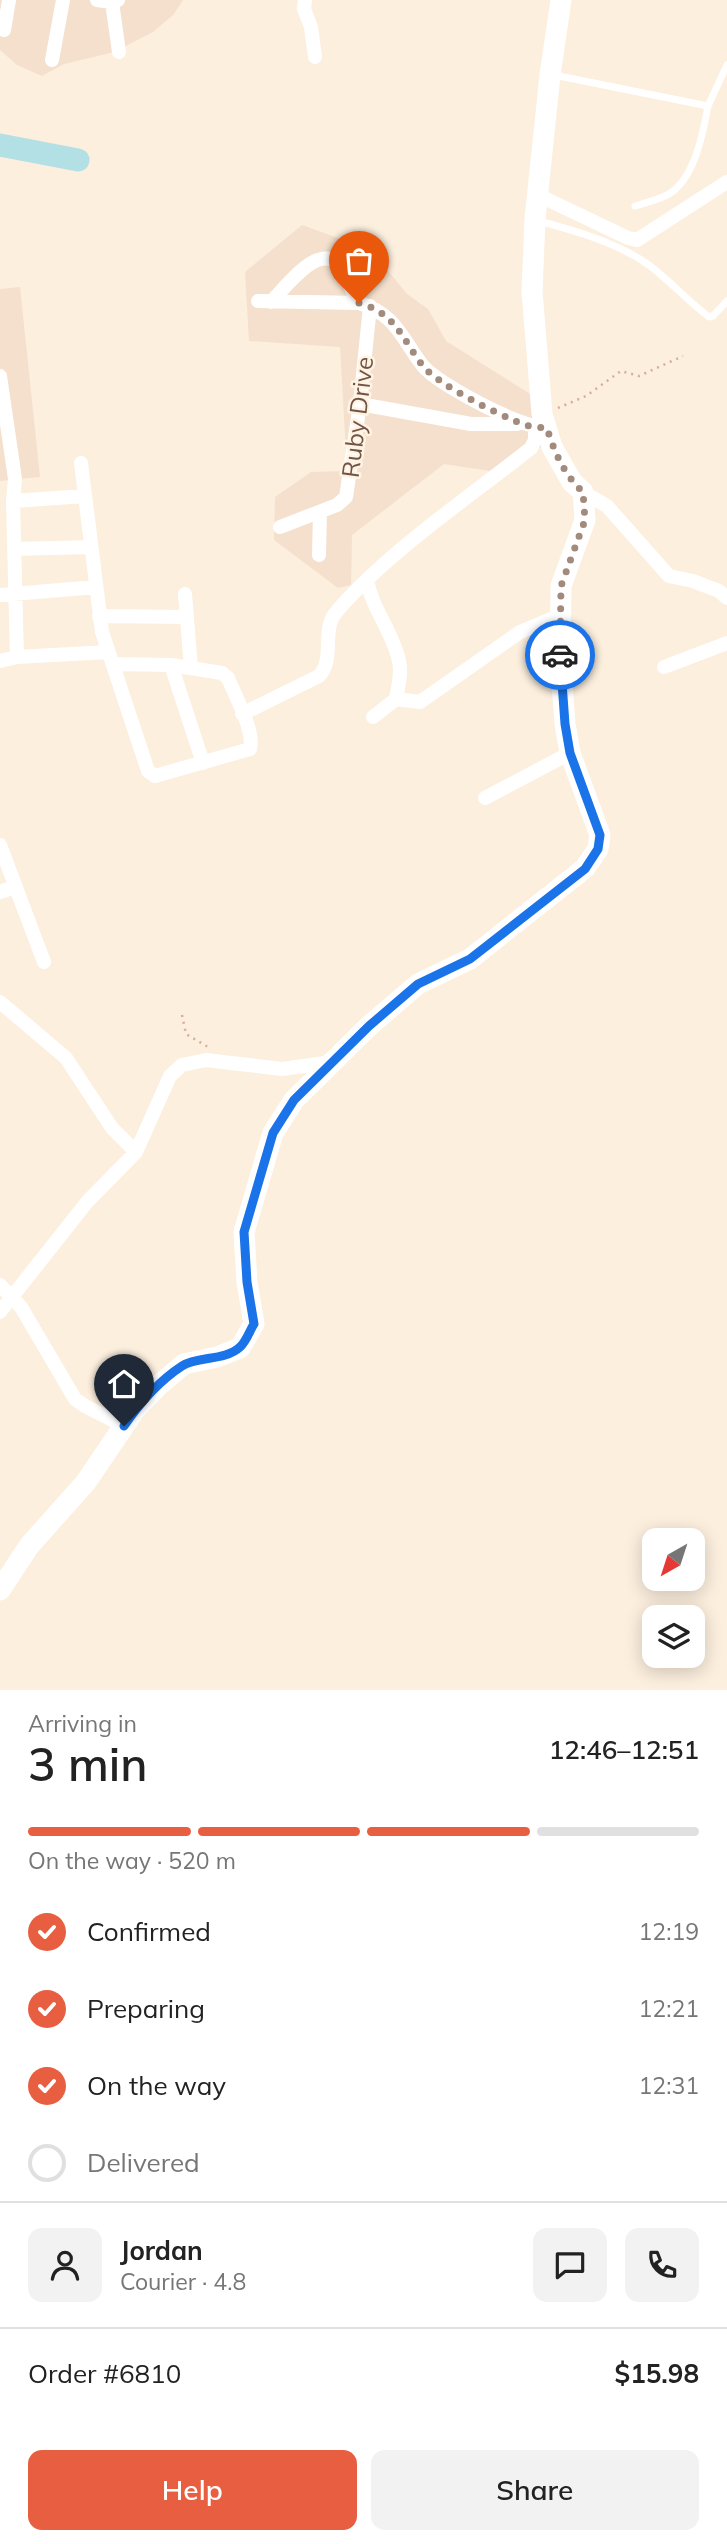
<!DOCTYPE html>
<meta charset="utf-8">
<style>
:root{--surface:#fff;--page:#f2f2f2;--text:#222;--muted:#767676;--line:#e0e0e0;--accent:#e85e41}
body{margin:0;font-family:Mulish,sans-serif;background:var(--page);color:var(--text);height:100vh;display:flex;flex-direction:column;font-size:26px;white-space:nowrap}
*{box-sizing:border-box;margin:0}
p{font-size:23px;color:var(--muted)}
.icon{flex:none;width:38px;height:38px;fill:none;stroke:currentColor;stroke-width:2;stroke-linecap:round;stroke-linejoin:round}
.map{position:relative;height:1690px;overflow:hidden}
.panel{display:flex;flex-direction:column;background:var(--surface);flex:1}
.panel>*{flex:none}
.needle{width:46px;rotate:219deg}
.fabs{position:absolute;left:642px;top:1528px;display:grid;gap:14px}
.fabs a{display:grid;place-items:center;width:63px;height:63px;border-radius:14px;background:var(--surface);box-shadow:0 4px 18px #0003;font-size:35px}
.pin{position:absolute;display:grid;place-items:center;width:60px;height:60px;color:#fff;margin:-72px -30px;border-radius:50% 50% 50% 0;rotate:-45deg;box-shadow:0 0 7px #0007}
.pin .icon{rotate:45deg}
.courier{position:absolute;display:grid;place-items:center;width:70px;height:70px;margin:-35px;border:5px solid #1a73e8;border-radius:50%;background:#fff;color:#222;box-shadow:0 2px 9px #0007}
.head em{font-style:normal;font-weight:600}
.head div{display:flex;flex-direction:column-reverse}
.head{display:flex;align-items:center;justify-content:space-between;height:119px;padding:0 28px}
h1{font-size:46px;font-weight:600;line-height:52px}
.bar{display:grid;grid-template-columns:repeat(4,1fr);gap:10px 7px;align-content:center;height:84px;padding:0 28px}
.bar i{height:9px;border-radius:5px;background:var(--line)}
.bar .current{background:var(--accent)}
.bar p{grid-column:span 4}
.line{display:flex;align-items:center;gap:18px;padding:0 28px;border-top:2px solid var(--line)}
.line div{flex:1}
.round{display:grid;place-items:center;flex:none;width:74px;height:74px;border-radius:14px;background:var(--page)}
ol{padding:0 28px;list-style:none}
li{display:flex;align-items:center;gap:21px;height:77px}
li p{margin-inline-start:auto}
li .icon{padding:7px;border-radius:50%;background:var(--accent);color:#fff;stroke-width:4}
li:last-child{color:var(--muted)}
li i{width:38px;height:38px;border:4px solid var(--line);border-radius:50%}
.action{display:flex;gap:14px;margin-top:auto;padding:14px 28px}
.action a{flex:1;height:80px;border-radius:14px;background:var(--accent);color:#fff;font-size:28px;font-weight:600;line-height:80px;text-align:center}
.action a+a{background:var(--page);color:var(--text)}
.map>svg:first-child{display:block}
.residential{fill:#f4e0cd}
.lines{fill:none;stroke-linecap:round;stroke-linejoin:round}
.river{stroke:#b3e0e5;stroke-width:23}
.path{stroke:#d6ae9a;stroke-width:2.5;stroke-dasharray:2 5;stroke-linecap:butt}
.lane{stroke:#fff;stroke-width:7}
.street{stroke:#fff;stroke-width:14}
.secondary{stroke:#fff;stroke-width:21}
.done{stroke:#a28a7c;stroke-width:7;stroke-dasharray:0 12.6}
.route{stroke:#1a73e8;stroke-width:9}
.labels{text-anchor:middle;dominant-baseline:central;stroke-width:5;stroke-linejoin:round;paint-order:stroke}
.street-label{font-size:24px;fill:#725447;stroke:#fff3e4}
</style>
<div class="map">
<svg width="727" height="1690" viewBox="0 0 727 1690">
<rect width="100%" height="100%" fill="#fcefde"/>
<path class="residential" d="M 0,0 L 183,0 L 173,15 L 153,32 L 114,52 L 64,64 L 42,76 L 17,65 L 0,50 Z
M 302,225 L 371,250 L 407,294 L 428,309 L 446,341 L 535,397 L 543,446 L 490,471 L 444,464 L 352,535 L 351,585 L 338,588 L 274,540 L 275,497 L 311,472 L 347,471 L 340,347 L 249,341 L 245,272 Z
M 20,287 L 40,477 L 0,481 L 0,289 Z"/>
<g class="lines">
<path class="river" d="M 0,145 L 78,160"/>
<path class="path" d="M 558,408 L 586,396 L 621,371 L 639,376 L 683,356
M 182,1015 L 186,1034 L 208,1047"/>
<path class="lane" d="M 554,75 L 708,106 L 727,65
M 635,206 C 645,203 657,200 667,195 C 694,181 703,134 708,106
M 539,221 C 576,231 615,242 646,263 C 669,279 687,301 709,317 L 713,316 L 727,301"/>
<path class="street" d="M 97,0 L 112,2 L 118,0
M 305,0 L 304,9 L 311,27 L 315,57
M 112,2 L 119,52
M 4,30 L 9,0
M 52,60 L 63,0
M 538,195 L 628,238 L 637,240 L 727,182
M 258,301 L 359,303 C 396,314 402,339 423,366 C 438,384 519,427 542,427
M 271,302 C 286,287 321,238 341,268 C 348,279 352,292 359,303
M 0,376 L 15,479 L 13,501 L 17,657
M 360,404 L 471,424 L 517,424
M 81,463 L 102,632 L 148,771 L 155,776 L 250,749 C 255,731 235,696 228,678 L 222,673 L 171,665 L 113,664
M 583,492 L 607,506 L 669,576 L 693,581 L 719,591 L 727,598
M 13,501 L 85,496
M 280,527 L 337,505 L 346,497 L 360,404 L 370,306
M 14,549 L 91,547
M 319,555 L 320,512
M 367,580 C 372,609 393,632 399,661 C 402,673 398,687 396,699
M 185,594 L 191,668
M 0,595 L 96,587
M 99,616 L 186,617
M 0,661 L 17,657 L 108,652
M 171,665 L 203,763
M 664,667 L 727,643
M 242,714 L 319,676 C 336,657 320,630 337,611 C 389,551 468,498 531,448 L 535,440 L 535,427
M 373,717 L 396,699 L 420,702 L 520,632 L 561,615
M 485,798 L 570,753
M 0,845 L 44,962
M 0,892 L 15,887
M 0,1002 L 66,1058 L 112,1128 L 136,1152
M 0,1285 L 21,1307 L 75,1399 L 85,1406 L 124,1426
M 0,1312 L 87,1202 L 136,1152 L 170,1076 L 182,1065 L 206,1060 L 282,1069 L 332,1062"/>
<path class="secondary" d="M 0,1590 L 29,1546 L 86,1482 L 134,1411 L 158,1386 L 184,1364 L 217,1357 L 240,1348 L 254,1324 L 247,1282 L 244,1232 L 273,1133 L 294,1100 L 369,1026 L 418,984 L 470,959 L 585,868 L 598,849 L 600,835 L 570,753 L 565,724 L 560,655 L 561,586 L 585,520 L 583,492 L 572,482 L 552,447 L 542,414 L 532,291 L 535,219 L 550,75 L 561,0"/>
</g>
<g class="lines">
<path class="done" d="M 359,303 C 396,313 402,339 423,366 C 437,384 497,414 520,423 C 529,427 538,427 547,428 C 554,451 564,475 583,492 L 585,520 L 561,586 L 560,655"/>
<path class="route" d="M 124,1426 C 139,1404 159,1381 182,1366 C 198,1356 225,1361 240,1347 C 246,1342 250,1330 254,1324 L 247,1282 L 244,1232 L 273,1133 L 294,1100 L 369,1026 L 418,984 L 470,959 L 585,869 L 598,849 L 600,835 L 570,753 L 565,724 L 560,655"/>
</g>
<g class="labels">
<g class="street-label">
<text transform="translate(357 417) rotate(-83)">Ruby Drive</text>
</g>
</g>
</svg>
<div class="fabs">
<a><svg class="needle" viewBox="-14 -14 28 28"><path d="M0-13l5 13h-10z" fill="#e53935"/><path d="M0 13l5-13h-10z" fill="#767676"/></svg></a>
<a><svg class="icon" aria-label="layers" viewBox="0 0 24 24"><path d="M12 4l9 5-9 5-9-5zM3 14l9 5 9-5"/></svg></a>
</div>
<div class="pin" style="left:359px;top:303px;background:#ea580c"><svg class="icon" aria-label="bag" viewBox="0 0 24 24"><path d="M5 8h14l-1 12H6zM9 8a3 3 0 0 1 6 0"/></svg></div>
<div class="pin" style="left:124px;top:1426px;background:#1f2937"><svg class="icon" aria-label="home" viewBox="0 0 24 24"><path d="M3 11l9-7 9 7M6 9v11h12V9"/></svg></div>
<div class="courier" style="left:560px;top:655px"><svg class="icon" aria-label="car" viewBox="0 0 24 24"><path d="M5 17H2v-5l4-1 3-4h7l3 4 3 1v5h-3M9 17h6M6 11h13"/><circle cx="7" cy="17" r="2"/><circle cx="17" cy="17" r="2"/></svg></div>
</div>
<section class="panel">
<div class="head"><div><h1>3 min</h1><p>Arriving in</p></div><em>12:46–12:51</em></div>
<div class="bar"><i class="current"></i><i class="current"></i><i class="current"></i><i></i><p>On the way · 520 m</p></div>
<ol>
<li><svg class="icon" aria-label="check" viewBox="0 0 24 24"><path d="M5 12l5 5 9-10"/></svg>Confirmed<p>12:19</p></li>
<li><svg class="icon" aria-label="check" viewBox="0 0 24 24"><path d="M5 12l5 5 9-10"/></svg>Preparing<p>12:21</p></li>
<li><svg class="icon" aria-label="check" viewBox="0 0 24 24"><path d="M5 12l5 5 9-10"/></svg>On the way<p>12:31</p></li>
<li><i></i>Delivered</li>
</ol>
<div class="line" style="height:126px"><a class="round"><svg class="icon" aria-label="person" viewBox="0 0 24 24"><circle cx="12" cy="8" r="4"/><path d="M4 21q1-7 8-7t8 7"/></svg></a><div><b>Jordan</b><p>Courier · 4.8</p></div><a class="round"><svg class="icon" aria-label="chat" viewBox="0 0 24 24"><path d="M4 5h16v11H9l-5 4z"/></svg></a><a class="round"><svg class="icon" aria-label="phone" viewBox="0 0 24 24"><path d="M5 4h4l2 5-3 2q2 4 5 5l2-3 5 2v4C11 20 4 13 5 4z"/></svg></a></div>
<div class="line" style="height:91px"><div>Order #6810</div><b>$15.98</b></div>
<div class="action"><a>Help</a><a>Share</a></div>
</section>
